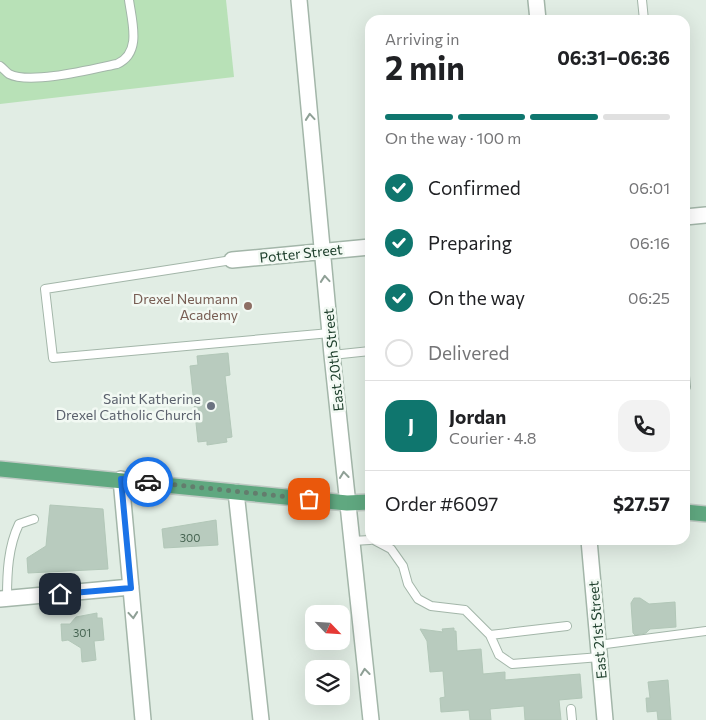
<!DOCTYPE html>
<meta charset="utf-8">
<style>
:root{--surface:#fff;--page:#f2f2f2;--text:#202124;--muted:#757577;--line:#e0e0e0;--accent:#0f766e}
body{margin:0;font-family:Commissioner,sans-serif;background:var(--page);color:var(--text);height:100vh;display:flex;flex-direction:column;font-size:19px;white-space:nowrap}
*{box-sizing:border-box;margin:0}
p{font-size:16px;color:var(--muted)}
.icon{flex:none;width:28px;height:28px;fill:none;stroke:currentColor;stroke-width:2;stroke-linecap:round;stroke-linejoin:round}
.map{position:relative;flex:1;overflow:hidden}
.sheet{position:absolute;left:365px;top:15px;width:325px;height:530px;display:flex;flex-direction:column;background:var(--surface);border-radius:15px;box-shadow:0 5px 20px #0002}
.sheet>*{flex:none}
.needle{width:32px;rotate:115deg}
.buttons{position:absolute;left:305px;top:605px;display:grid;gap:10px}
.buttons a{display:grid;place-items:center;width:45px;height:45px;border-radius:10px;background:var(--surface);box-shadow:0 5px 20px #0002;font-size:25px}
.pin{position:absolute;display:grid;place-items:center;width:42px;height:42px;color:#fff;margin:-21px;border-radius:10px;box-shadow:0 2px 8px #0006}
.courier{position:absolute;display:grid;place-items:center;width:50px;height:50px;margin:-25px;border:4px solid #1a73e8;border-radius:50%;background:#fff;color:#222;box-shadow:0 1px 6px #0007}
.summary em{font-style:normal;font-weight:700}
.summary div{display:flex;flex-direction:column-reverse}
.summary{display:flex;align-items:center;justify-content:space-between;height:85px;padding:0 20px}
h1{font-size:32px;font-weight:700;line-height:38px}
.bar{display:grid;grid-template-columns:repeat(4,1fr);gap:8px 5px;align-content:center;height:60px;padding:0 20px}
.bar i{height:6px;border-radius:4px;background:var(--line)}
.bar .active{background:var(--accent)}
.bar p{grid-column:span 4}
.line{display:flex;align-items:center;gap:12px;padding:0 20px;border-top:1px solid var(--line)}
.line div{flex:1}
.round{display:grid;place-items:center;flex:none;width:52px;height:52px;border-radius:15px;background:var(--page)}
ol{padding:0 20px;list-style:none}
li{display:flex;align-items:center;gap:15px;height:55px}
li p{margin-inline-start:auto}
li .icon{padding:5px;border-radius:50%;background:var(--accent);color:#fff;stroke-width:4}
li:last-child{color:var(--muted)}
li i{width:28px;height:28px;border:2px solid var(--line);border-radius:50%}
.map>svg:first-child{display:block}
.green{fill:#b8e1b7}
.building{fill:#b8cbbe;stroke:#b2c7b8}
.lines{fill:none;stroke-linecap:round;stroke-linejoin:round}
.service-casing{stroke:#a3b6a9;stroke-width:10}
.minor-casing{stroke:#a3b6a9;stroke-width:18}
.primary-casing{stroke:#c0cac4;stroke-width:18}
.service{stroke:#fff;stroke-width:8}
.minor{stroke:#fff;stroke-width:15}
.primary{stroke:#60a880;stroke-width:15}
.oneway{stroke:#8fa096}
.done{stroke:#637d6d;stroke-width:5;stroke-dasharray:0 9}
.route{stroke:#1a73e8;stroke-width:6}
.education-dot{fill:#8d6e63;stroke:#f2f9f3;stroke-width:2}
.worship-dot{fill:#6b7280;stroke:#f2f9f3;stroke-width:2}
.labels{text-anchor:middle;dominant-baseline:central;stroke-width:5;stroke-linejoin:round;paint-order:stroke}
.number-label{font-size:11px;fill:#456351}
.street-label{font-size:14px;fill:#1f402d;stroke:#f2f9f3}
.education-label{font-size:14px;fill:#785e54;stroke:#f2f9f3;text-anchor:end}
.worship-label{font-size:14px;fill:#5b616d;stroke:#f2f9f3;text-anchor:end}
</style>
<div class="map">
<svg width="706" height="720" viewBox="0 0 706 720">
<rect width="100%" height="100%" fill="#e1ede4"/>
<path class="green" d="M 0,0 L 226,0 L 234,77 L 0,104 Z"/>
<path class="building" d="M 228,353 L 230,375 L 225,376 L 232,437 L 226,438 L 227,442 L 207,445 L 207,441 L 198,442 L 190,366 L 198,365 L 197,356 Z
M 50,505 L 103,509 L 108,569 L 28,573 L 27,558 L 46,546 Z
M 216,520 L 218,545 L 164,548 L 162,529 Z
M 634,598 L 640,598 L 649,604 L 675,602 L 676,627 L 650,629 L 646,633 L 635,635 L 633,633 L 631,603 Z
M 97,613 L 97,618 L 102,618 L 104,640 L 94,641 L 96,660 L 82,662 L 81,648 L 68,640 L 62,641 L 61,624 L 70,624 L 76,617 Z
M 454,628 L 454,631 L 456,631 L 457,651 L 481,649 L 483,674 L 505,672 L 505,680 L 580,674 L 582,698 L 559,700 L 561,720 L 525,720 L 524,706 L 490,709 L 491,720 L 470,720 L 469,710 L 441,712 L 440,698 L 445,697 L 443,671 L 430,672 L 427,641 L 420,629 L 443,632 L 442,629 Z
M 668,680 L 671,720 L 658,720 L 657,711 L 647,712 L 646,698 L 650,698 L 648,682 Z"/>
<g class="lines">
<defs>
<path id="service" d="M 642,0 L 644,20
M 0,66 C 3,68 6,72 9,74 C 30,85 93,69 117,64 C 142,53 132,22 129,0
M 232,260 L 45,289 L 53,358 L 330,333
M 332,355 L 370,351
M 685,376 L 686,387
M 374,540 L 391,549 L 403,566 L 408,584 L 418,599 L 431,606 L 465,610 L 490,635 L 567,626
M 352,541 L 370,540
M 7,598 C 7,573 8,547 19,524 L 34,519
M 490,635 L 499,655 L 512,664 L 600,657
M 598,645 L 706,631
M 571,709 L 572,720"/>
<path id="minor" d="M 299,0 L 332,355 L 371,720
M 536,0 L 538,20
M 685,217 L 706,215
M 232,260 L 370,247
M 121,479 L 143,720
M 236,492 L 261,720
M 589,540 L 605,720
M 0,599 L 131,587"/>
<path id="primary" d="M 0,469 L 347,503 L 370,502
M 685,512 L 706,514"/>
</defs>
<use href="#service" class="service-casing"/>
<use href="#minor" class="minor-casing"/>
<use href="#primary" class="primary-casing"/>
<use href="#service" class="service"/>
<use href="#minor" class="minor"/>
<use href="#primary" class="primary"/>
</g>
<defs><path id="oneway-chevron" d="M-2-3.5L2.5 0L-2 3.5" fill="none" stroke-width="1.6" stroke-linecap="round" stroke-linejoin="round" transform="scale(1.25)"/></defs>
<g class="oneway">
<use href="#oneway-chevron" transform="translate(310 117) rotate(-95)"/>
<use href="#oneway-chevron" transform="translate(325 279) rotate(-95)"/>
<use href="#oneway-chevron" transform="translate(344 475) rotate(-96)"/>
<use href="#oneway-chevron" transform="translate(133 615) rotate(85)"/>
<use href="#oneway-chevron" transform="translate(365 672) rotate(-96)"/>
</g>
<g class="lines">
<path class="done" d="M 148,482 L 309,499"/>
<path class="route" d="M 60,594 L 131,588 L 121,479 L 148,482"/>
</g>
<circle class="education-dot" cx="248" cy="306" r="5"/>
<circle class="worship-dot" cx="211" cy="406" r="5"/>
<g class="labels">
<g class="number-label">
<text x="190" y="537">300</text>
<text x="82" y="632">301</text>
</g>
<g class="street-label">
<text transform="translate(301 253) rotate(-6)">Potter Street</text>
<text transform="translate(333 360) rotate(-96)">East 20th Street</text>
<text transform="translate(597 630) rotate(-95)">East 21st Street</text>
</g>
<g class="education-label">
<text x="238" y="298">Drexel Neumann<tspan x="238" dy="16">Academy</tspan></text>
</g>
<g class="worship-label">
<text x="201" y="398">Saint Katherine<tspan x="201" dy="16">Drexel Catholic Church</tspan></text>
</g>
</g>
</svg>
<div class="buttons">
<a><svg class="needle" viewBox="-14 -14 28 28"><path d="M0-13l5 13h-10z" fill="#e53935"/><path d="M0 13l5-13h-10z" fill="#757577"/></svg></a>
<a><svg class="icon" aria-label="layers" viewBox="0 0 24 24"><path d="M12 4l9 5-9 5-9-5zM3 14l9 5 9-5"/></svg></a>
</div>
<div class="pin" style="left:309px;top:499px;background:#ea580c"><svg class="icon" aria-label="bag" viewBox="0 0 24 24"><path d="M5 8h14l-1 12H6zM9 8a3 3 0 0 1 6 0"/></svg></div>
<div class="pin" style="left:60px;top:594px;background:#1f2937"><svg class="icon" aria-label="home" viewBox="0 0 24 24"><path d="M3 11l9-7 9 7M6 9v11h12V9"/></svg></div>
<div class="courier" style="left:148px;top:482px"><svg class="icon" aria-label="car" viewBox="0 0 24 24"><path d="M5 17H2v-5l4-1 3-4h7l3 4 3 1v5h-3M9 17h6M6 11h13"/><circle cx="7" cy="17" r="2"/><circle cx="17" cy="17" r="2"/></svg></div>
<section class="sheet">
<div class="summary"><div><h1>2 min</h1><p>Arriving in</p></div><em>06:31–06:36</em></div>
<div class="bar"><i class="active"></i><i class="active"></i><i class="active"></i><i></i><p>On the way · 100 m</p></div>
<ol>
<li><svg class="icon" aria-label="check" viewBox="0 0 24 24"><path d="M5 12l5 5 9-10"/></svg>Confirmed<p>06:01</p></li>
<li><svg class="icon" aria-label="check" viewBox="0 0 24 24"><path d="M5 12l5 5 9-10"/></svg>Preparing<p>06:16</p></li>
<li><svg class="icon" aria-label="check" viewBox="0 0 24 24"><path d="M5 12l5 5 9-10"/></svg>On the way<p>06:25</p></li>
<li><i></i>Delivered</li>
</ol>
<div class="line" style="height:90px"><b class="round" style="background:var(--accent);color:#fff">J</b><div><b>Jordan</b><p>Courier · 4.8</p></div><a class="round"><svg class="icon" aria-label="phone" viewBox="0 0 24 24"><path d="M5 4h4l2 5-3 2q2 4 5 5l2-3 5 2v4C11 20 4 13 5 4z"/></svg></a></div>
<div class="line" style="height:65px"><div>Order #6097</div><b>$27.57</b></div>
</section>
</div>
